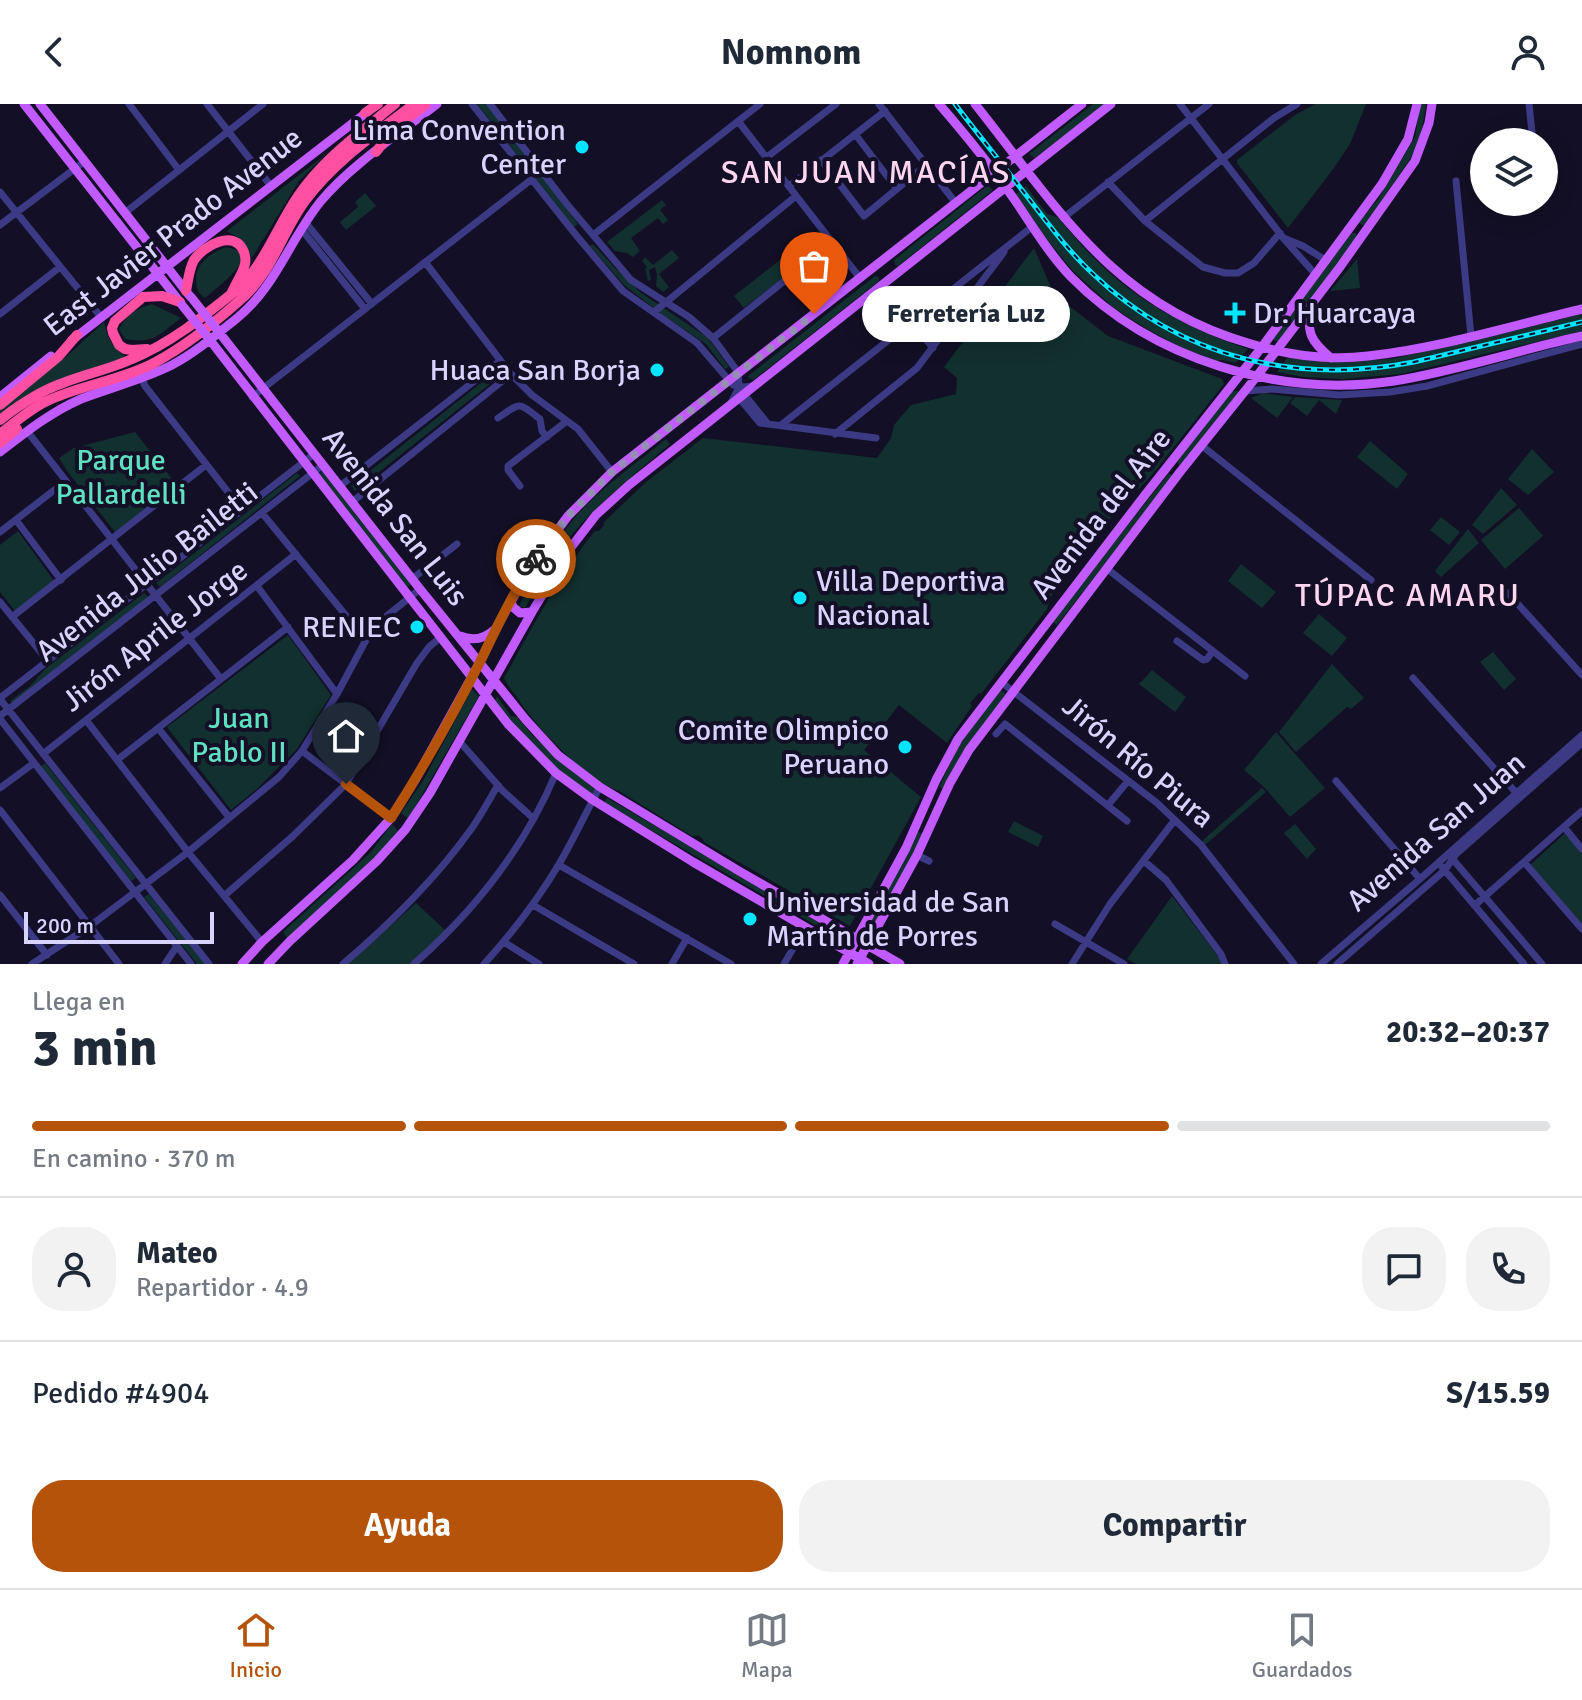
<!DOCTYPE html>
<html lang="es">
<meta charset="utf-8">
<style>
:root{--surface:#fff;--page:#f2f2f3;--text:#1f2937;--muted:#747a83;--line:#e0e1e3;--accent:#b45309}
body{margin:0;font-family:Signika,sans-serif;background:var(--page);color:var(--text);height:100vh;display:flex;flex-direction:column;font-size:30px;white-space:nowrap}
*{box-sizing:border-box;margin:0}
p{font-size:26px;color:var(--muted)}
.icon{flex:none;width:44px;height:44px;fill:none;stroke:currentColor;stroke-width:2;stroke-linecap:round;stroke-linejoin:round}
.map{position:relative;height:860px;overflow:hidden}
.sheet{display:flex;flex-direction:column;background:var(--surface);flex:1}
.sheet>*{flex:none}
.fabs{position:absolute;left:1470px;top:24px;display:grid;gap:16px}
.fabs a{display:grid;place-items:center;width:88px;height:88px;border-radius:50%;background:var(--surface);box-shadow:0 4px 20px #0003;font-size:40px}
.scale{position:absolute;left:24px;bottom:20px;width:190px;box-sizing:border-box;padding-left:8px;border:4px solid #d9d4ff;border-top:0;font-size:22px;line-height:28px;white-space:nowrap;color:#d9d4ff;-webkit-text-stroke:6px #130f26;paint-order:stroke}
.pin{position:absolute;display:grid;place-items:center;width:68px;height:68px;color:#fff;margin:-82px -34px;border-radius:50% 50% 50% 0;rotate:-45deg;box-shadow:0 0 8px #0007}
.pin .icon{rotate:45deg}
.courier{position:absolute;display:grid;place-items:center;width:80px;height:80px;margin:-40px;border:6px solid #b45309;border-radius:50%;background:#fff;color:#222;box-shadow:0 2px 10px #0007}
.bubble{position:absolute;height:56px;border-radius:28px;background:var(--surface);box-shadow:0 4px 20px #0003;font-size:26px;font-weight:800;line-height:56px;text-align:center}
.head em{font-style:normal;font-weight:800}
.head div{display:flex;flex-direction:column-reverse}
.head{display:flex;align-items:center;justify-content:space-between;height:136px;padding:0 32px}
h1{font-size:52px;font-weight:800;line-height:60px}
.bar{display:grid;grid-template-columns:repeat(4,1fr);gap:12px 8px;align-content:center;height:96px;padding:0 32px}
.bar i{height:10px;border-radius:6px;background:var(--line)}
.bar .selected{background:var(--accent)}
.bar p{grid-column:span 4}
.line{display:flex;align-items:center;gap:20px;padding:0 32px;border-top:2px solid var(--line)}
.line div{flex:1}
.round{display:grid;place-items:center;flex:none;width:84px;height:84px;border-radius:32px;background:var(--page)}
.primary-button{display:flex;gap:16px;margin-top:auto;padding:16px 32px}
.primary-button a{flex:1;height:92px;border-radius:32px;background:var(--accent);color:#fff;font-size:32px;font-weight:800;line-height:92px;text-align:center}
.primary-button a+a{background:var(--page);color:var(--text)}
header{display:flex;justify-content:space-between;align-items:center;height:104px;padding:0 32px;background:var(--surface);font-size:36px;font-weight:800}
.menu{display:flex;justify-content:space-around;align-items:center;height:112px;border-top:2px solid var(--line);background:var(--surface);font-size:22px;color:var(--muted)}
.menu a{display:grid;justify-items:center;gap:4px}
.menu .selected{color:var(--accent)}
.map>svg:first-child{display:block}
.green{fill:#12302f}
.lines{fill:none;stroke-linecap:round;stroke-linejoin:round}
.minor{stroke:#3d3a85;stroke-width:7}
.major{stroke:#c25bff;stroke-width:9}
.highway{stroke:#ff4fa3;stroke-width:10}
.rail-casing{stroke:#00e5ff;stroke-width:5}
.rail{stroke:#130f26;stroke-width:2;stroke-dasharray:6;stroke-linecap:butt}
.major-bridge{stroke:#c25bff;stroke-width:9}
.done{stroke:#948fb3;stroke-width:8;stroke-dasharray:0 14.4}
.route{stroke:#b45309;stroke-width:10}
.poi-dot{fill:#00e5ff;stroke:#130f26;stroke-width:3}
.labels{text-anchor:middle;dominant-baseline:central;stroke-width:8;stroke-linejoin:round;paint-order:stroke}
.poi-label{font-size:30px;fill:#d9d4ff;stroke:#130f26;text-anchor:end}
.street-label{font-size:30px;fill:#d9d4ff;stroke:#130f26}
.park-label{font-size:30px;fill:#5fe0c0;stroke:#130f26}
.neighbourhood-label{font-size:32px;letter-spacing:2px;fill:#ffd6f0;stroke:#130f26}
</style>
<header><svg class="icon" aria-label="back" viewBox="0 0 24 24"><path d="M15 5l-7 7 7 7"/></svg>Nomnom<svg class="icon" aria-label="person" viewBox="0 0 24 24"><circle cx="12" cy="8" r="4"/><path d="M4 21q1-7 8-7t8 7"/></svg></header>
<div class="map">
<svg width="1582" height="860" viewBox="0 0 1582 860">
<rect width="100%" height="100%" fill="#130f26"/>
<path class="green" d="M 477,0 L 486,0 L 578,120 L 574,123 Z
M 1093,0 L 1106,0 L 1034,54 L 1029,50 Z
M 1315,0 L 1366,0 L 1350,40 L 1334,64 L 1288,124 L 1237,59 L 1237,56 L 1295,11 Z
M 1420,0 L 1426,0 L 1421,30 L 1412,52 L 1365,121 L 1362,121 L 1359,118 L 1379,94 L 1415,33 Z
M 326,50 L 299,77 L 252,154 L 242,136 L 227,127 Z
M 988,81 L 993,86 L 898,162 L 895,161 L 894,156 Z
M 1026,82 L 1047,110 L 1057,113 C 1071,128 1084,145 1099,159 C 1141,200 1192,226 1248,245 L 1236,259 L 1222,256 L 1215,257 L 1178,242 L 1147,225 L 1114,204 L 1073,167 L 1040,127 L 1016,90 Z
M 365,89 L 376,102 L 346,126 L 340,118 L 358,103 L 355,98 Z
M 662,96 L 666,101 L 660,106 L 668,116 L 663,120 L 658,114 L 631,134 L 640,147 L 633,153 L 627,149 L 615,147 L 607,138 Z
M 1353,129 L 1356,129 L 1357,134 L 1279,237 L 1275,237 L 1273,235 L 1351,130 Z
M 593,140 L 617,166 L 640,188 L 708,234 L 729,263 L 725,265 L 706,240 L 660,209 L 624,181 L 590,142 Z
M 226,143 C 267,149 216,184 205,194 C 198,189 197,186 196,177 C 195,159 211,149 226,143 Z
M 1034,144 L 1054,190 L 1108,232 L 1222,275 L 1224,280 L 1155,367 L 1140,384 L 1126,394 L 1108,417 L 1105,416 L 1103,418 L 1100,417 L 1075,448 L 1077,450 L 1075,454 L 1077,456 L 1055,483 L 1047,505 L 981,590 L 979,589 L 970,599 L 972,602 L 947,639 L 899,601 L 864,646 L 921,693 L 850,822 L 704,738 C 702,732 698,731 692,732 L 619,687 C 587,677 536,623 518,595 C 513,587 507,582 504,574 C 533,523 558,472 595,427 L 599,427 L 604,421 L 604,418 L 646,378 L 703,334 L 877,354 L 891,334 L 894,321 L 911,301 L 956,290 L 957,274 L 944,263 Z
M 672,146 L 679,154 L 659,170 L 669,183 L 663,188 L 656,182 L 657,171 L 655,163 L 649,166 L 651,176 L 648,177 L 645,165 L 647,163 L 642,157 L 645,153 L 653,161 Z
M 789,149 L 798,162 L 744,204 L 734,192 Z
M 1357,155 L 1360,184 L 1330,187 Z
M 875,172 L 879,173 L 879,177 L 753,276 L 749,274 L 748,272 Z
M 152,200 L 181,214 C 158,231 155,240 125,235 L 119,225 C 126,211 137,204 152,200 Z
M 1582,210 L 1582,227 L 1401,270 L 1343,275 L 1304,273 L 1277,268 L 1287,254 L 1331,258 L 1391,255 L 1510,228 Z
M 104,218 C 108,235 111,242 126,253 L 89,265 L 28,290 L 0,310 L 0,306 L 67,252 Z
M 496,267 L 500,272 L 355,387 L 351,382 Z
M 1232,287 L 1241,287 L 1180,361 L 1179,361 L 1177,357 Z
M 1263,289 L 1293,293 L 1277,314 L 1251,294 Z
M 1295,293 L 1342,296 L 1336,310 L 1319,296 L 1307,312 L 1290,299 Z
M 135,328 L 176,380 L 115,428 L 67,367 L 59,354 L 74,344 Z
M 666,335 L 670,340 C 640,366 608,391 581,420 C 559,445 543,475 525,504 L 519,502 C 533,475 548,446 568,422 C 594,388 633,362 666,335 Z
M 1370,337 L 1408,370 L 1397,385 L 1357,353 Z
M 1532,345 L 1554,368 L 1528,391 L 1508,375 Z
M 324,366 L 413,480 L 407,483 L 319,370 Z
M 297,369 L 300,372 L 160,483 L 156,479 Z
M 1169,369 L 1173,372 L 1057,521 L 1052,518 Z
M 1501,384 L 1517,401 L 1483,430 L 1472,421 Z
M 1519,404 L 1543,432 L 1505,465 L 1481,436 Z
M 1441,413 L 1460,428 L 1449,441 L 1430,426 Z
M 1468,425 L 1479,439 L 1441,473 L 1435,467 Z
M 18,427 L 54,477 L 15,507 L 0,488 L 0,441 Z
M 1241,460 L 1276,488 L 1262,504 L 1228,477 Z
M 144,489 L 148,493 L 12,599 L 10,597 L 30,582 L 45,565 Z
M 1319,510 L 1347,534 L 1332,552 L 1303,529 Z
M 288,531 L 331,591 L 297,645 L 258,684 L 231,706 L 167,623 Z
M 1493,548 L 1516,575 L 1504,586 L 1480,558 Z
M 1332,560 L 1364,594 L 1351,605 L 1347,603 L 1296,648 L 1279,628 Z
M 1152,566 L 1186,593 L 1175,608 L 1139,580 Z
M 472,585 L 479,592 L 408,715 L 401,709 L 423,677 Z
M 1000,585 L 1006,590 L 962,649 L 944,685 L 939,683 L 958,643 Z
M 497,592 L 511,612 L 517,613 L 532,631 L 555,652 L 597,684 L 592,693 L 534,645 L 494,599 Z
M 1276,628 L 1325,684 L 1290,713 L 1263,682 L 1244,666 Z
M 45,659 L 136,774 L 131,777 L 40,663 Z
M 1262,684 L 1266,688 L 1205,741 L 1202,737 Z
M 607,694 L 849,834 L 846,839 L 825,824 L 815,821 L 604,699 Z
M 1014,717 L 1043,732 L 1038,743 L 1008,728 Z
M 392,720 L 398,727 L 372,757 L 287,834 L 283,828 L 371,748 Z
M 1295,720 L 1316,745 L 1307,755 L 1284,729 Z
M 918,728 L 923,730 L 867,839 L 859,834 Z
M 1565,729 L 1582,750 L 1582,820 L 1530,761 Z
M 149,790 L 205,860 L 197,860 L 144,793 Z
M 1172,792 L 1219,853 L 1222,860 L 1136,860 L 1127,855 Z
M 416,799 L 447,828 L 411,860 L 348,860 Z"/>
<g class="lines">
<path class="minor" d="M 129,0 L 179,66
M 207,0 L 271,82
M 472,0 L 576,131 L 623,187 L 697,239 L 733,281 L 744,283 L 752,282
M 490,0 L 566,99 L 631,176 L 689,213 L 713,234 L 738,268 L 739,283 L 731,299
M 879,0 L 955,98
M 1180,0 L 1284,135 L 1316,171
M 1529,0 L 1533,38
M 738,17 L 860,174
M 855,30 L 897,85
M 767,53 L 836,0
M 821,56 L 864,112 L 926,61
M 1456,77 L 1471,232
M 1108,78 L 1145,117 L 1189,152 L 1203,163 L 1225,169 L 1238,169 L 1254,159 L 1280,129
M 789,82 L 885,7
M 0,88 L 101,213
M 126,108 L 263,0
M 1063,114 L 1209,0
M 1145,117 L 1274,14 L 1297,0
M 306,119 L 372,200
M 0,121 L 85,57
M 302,126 L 365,205
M 593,131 L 760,0
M 1286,135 L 1303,142 L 1327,157
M 425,158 L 511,270 L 532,291 L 578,325 L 612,368
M 882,180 L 933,244
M 654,208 L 796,92
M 0,210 L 60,163
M 713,234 L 833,138
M 142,275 L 145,282 L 242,406
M 1245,287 L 1272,285 L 1339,291 L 1390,288 L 1427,282 L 1582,240
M 744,290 L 768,320
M 252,293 L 532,75
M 739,294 L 760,319 L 876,334
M 498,314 C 521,298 518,298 540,315 L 542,327 L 547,333
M 781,321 L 1033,122
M 27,327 L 221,575
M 835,330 L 917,264 L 1004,148
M 1201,341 L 1371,476
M 340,382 L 500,257
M 520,382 L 508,366 L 508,362 L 567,317
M 352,398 L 511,270
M 262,409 L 366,536
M 16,416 L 61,476
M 0,428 L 66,377
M 1106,464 L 1245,572
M 412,475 L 457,440
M 257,482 L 337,590
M 1508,489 L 1582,571
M 0,498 L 48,557
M 12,513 L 206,361
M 1177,537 L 1203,556 L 1207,555 L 1213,547
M 1413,574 L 1519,692
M 1001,578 L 1157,699 L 1201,741 L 1294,860
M 0,594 L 314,350
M 0,595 L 209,860
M 0,612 L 323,361
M 0,615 L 191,860
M 86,616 L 188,748 L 262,838
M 158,624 L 229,713
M 996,630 L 1005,620 L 1127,717
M 459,637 L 503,687 L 533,714
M 302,647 L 391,714
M 43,650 L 296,450
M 117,656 L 288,523
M 1336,677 L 1420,775
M 0,684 L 34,659
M 1108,701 L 1128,677
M 0,706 L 119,860
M 1564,723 L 1582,745
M 917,751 L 929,757
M 1450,752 L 1542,860
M 1144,757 L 1166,776 L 1221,850 L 1225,860
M 1524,758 L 1582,825
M 559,761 L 731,860
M 1442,763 L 1524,860
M 0,791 L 47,851
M 224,792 L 293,732 L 346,680 L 417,559 L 429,543 L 441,533
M 533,801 L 634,860
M 1475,801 L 1582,707
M 1055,820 L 1124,860
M 504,838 L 539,860
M 32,860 L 90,822 L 188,748 L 279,673 L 302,647 L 337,590 L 366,536 L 383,515 L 420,485
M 165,860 L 177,842
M 343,860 C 391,819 435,776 472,724 C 481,711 489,696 498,681
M 414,860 C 473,808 525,743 556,669
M 484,860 C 512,829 538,796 559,760 C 574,735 586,708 600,683
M 672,860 L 687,834
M 784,860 L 805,824
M 1072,860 L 1110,800 L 1174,717
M 1321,860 L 1420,775 L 1582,631
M 1337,860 L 1445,766 L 1456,750 L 1582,639"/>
<path class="major" d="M 24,0 L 180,198
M 40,0 L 189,191
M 939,0 C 965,30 991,62 1014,95 C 1032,121 1049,150 1071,173 C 1153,256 1279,294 1394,277 C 1457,267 1519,246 1582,232
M 975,0 C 1057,103 1113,200 1248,239 C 1287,251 1328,257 1368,252 C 1440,244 1511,222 1582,205
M 1310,202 C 1307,229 1310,237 1331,254
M 215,223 L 420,485 L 526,616 L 558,651 L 600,683 L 739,767 L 900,860
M 206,231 L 508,620 L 556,669 L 593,696 L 693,758 L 869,860
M 72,236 L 371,5
M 0,293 L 51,252
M 0,348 C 26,328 51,308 81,295 C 112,283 142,276 172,261 C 195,249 216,231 236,215 C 277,182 289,136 321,97 C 351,61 400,29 437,0
M 511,498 L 513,503 L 520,509 L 532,508
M 460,532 C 472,537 484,535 494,526
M 242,860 L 262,838 L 353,756 L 391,714 L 415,676 L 480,558 L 496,524 L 533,459 L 568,412 L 612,368 L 1082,0
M 268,860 L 290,837 L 377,757 L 405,726 L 430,689 L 532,508 L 572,442 L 596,411 L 629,381 L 1111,0
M 843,860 L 906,744 L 936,676 L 958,635 L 1145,391 L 1262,243 L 1382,80 L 1408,35 L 1417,0
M 857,860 L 917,751 L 950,679 L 969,646 L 1180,368 L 1257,272 L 1340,163 L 1415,57 L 1429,19 L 1432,0"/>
<path class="highway" d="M 365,9 L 378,0
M 376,48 L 392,27 L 426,0
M 186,187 C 188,177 189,165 194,156 C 203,142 235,124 244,148 C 245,151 246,156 245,160 C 243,169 236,179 232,188
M 147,245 L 132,246 L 125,245 L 119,241 L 113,229 L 112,224 L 115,217 L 143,193 L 162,192 L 180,198
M 0,301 L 58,253 L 77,231
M 0,316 C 19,301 40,287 63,279 C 86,270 110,265 132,255 C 169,240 203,213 234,188 C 264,163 276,124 298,92 C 323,55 361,28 395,0
M 0,330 C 14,319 29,306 45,298 C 80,281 120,277 154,259 C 184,243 213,220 238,198 C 273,169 280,131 305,97 C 335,57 375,30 414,0
M 0,339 L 17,325"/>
<defs>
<path id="rail" d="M 955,0 C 977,29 1000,57 1022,86 C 1045,115 1066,145 1093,170 C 1182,254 1295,281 1414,258 L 1582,218"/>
</defs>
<use href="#rail" class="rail-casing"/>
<use href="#rail" class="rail"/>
<path class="major-bridge" d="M 191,193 L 215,223
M 182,201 L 206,231"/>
</g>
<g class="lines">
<path class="done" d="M 536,455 L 568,412 L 612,368 L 814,210"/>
<path class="route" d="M 346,680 L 391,714 C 423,664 453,611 480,558 C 497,523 514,486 536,455"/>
</g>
<g class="poi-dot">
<circle cx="582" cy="43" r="8"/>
<path d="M1231 197h8v8h8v8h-8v8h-8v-8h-8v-8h8z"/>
<circle cx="657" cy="266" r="8"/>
<circle cx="800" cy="494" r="8"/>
<circle cx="417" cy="523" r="8"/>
<circle cx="905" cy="643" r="8"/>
<circle cx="750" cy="815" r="8"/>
</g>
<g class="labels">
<g class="poi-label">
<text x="566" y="26">Lima Convention<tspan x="566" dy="34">Center</tspan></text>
<text x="1253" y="209" text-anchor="start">Dr. Huarcaya</text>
<text x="641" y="266">Huaca San Borja</text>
<text x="816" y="477" text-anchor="start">Villa Deportiva<tspan x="816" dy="34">Nacional</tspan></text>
<text x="401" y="523">RENIEC</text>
<text x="889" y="626">Comite Olimpico<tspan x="889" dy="34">Peruano</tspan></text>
<text x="766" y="798" text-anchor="start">Universidad de San<tspan x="766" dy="34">Martín de Porres</tspan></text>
</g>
<g class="street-label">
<text transform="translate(173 128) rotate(-38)">East Javier Prado Avenue</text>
<text transform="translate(1101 410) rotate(-52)">Avenida del Aire</text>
<text transform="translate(395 413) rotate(52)">Avenida San Luis</text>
<text transform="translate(147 468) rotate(-38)">Avenida Julio Bailetti</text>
<text transform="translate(155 532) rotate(-38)">Jirón Aprile Jorge</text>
<text transform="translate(1138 658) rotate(40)">Jirón Río Piura</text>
<text transform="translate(1436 728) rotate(-41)">Avenida San Juan</text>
</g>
<g class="park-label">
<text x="121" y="356">Parque<tspan x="121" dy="34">Pallardelli</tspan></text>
<text x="239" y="614">Juan<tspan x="239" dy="34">Pablo II</tspan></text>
</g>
<g class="neighbourhood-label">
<text x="866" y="68">SAN JUAN MACÍAS</text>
<text x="1408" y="491">TÚPAC AMARU</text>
</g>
</g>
</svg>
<div class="fabs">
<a><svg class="icon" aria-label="layers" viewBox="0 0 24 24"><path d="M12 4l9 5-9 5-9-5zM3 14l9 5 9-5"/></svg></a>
</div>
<div class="scale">200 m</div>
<div class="pin" style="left:814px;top:210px;background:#ea580c"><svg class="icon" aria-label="bag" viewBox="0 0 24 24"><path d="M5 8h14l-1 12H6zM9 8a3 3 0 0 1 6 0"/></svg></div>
<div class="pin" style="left:346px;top:680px;background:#1f2937"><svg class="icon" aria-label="home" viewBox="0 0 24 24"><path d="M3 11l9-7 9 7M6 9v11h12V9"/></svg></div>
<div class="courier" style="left:536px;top:455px"><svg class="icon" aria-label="bike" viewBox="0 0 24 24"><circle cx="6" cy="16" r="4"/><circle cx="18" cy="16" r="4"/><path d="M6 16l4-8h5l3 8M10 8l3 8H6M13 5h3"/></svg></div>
<div class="bubble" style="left:862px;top:182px;width:208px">Ferretería Luz</div>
</div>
<section class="sheet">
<div class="head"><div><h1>3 min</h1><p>Llega en</p></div><em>20:32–20:37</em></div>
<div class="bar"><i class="selected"></i><i class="selected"></i><i class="selected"></i><i></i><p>En camino · 370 m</p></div>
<div class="line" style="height:144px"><a class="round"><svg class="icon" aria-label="person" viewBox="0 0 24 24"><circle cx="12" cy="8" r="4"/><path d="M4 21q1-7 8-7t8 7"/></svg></a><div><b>Mateo</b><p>Repartidor · 4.9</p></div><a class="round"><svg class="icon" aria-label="chat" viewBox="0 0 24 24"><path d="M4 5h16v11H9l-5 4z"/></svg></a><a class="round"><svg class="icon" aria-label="phone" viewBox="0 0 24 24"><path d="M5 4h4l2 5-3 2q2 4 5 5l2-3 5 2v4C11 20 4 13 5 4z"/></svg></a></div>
<div class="line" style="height:104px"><div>Pedido #4904</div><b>S/15.59</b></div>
<div class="primary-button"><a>Ayuda</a><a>Compartir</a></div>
</section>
<nav class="menu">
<a class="selected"><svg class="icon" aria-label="home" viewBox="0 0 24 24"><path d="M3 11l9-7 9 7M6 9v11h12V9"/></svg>Inicio</a>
<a><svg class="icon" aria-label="map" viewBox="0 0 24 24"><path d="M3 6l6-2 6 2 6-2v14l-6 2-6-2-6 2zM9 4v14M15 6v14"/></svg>Mapa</a>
<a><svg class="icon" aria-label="saved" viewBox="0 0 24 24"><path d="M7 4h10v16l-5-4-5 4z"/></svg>Guardados</a>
</nav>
